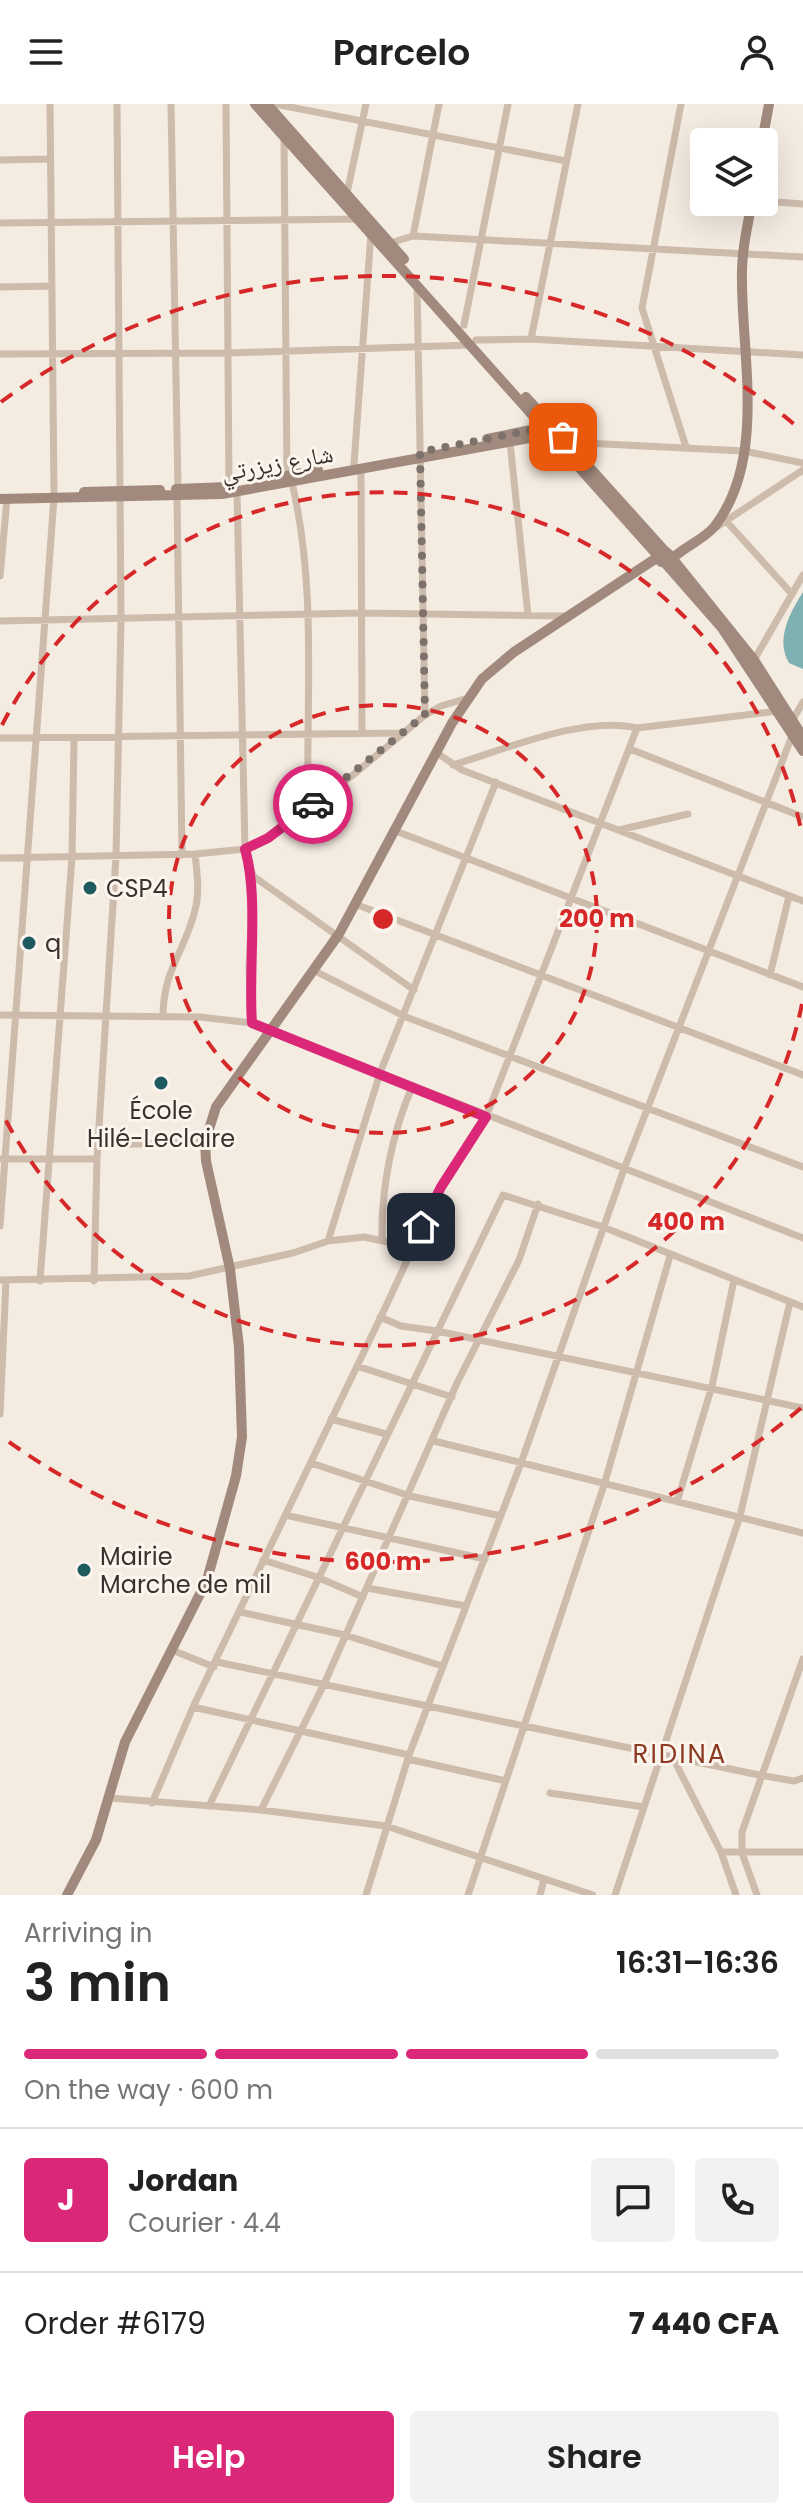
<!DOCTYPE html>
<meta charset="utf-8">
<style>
:root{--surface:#fff;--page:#f2f2f2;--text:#222;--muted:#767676;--line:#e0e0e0;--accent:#db2777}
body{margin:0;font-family:Poppins,"Noto Naskh Arabic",sans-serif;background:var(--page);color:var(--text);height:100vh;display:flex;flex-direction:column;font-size:30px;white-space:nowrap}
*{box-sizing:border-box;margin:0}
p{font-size:26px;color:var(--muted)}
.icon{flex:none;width:44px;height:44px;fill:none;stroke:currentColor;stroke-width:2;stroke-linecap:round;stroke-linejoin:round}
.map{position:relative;height:1791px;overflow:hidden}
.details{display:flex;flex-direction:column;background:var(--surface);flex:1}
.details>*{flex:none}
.buttons{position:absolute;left:690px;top:24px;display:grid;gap:16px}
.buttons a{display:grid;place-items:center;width:88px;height:88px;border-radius:8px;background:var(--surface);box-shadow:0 8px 32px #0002;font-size:40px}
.pin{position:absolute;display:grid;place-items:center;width:68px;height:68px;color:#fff;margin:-34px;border-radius:16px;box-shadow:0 4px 12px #0006}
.courier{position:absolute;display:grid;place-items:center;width:80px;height:80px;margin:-40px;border:6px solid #db2777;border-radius:50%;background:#fff;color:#222;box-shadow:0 2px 10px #0007}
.head em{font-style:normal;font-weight:600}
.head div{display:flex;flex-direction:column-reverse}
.head{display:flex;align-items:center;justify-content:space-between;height:136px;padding:0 24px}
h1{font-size:52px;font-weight:600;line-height:60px}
.bar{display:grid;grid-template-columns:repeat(4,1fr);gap:12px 8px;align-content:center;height:96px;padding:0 24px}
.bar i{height:10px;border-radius:6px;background:var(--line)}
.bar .active{background:var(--accent)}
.bar p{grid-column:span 4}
.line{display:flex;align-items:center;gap:20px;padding:0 24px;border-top:2px solid var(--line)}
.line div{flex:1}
.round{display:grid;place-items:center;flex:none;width:84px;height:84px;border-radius:8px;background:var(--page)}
.cta{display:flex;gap:16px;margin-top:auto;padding:16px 24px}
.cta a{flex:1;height:92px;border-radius:8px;background:var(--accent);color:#fff;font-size:32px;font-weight:600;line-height:92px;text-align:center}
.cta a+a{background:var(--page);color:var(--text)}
header{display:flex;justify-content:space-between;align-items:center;height:104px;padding:0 24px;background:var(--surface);font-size:36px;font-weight:600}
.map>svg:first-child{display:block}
.water{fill:#7fb0b2}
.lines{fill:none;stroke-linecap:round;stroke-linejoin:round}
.street{stroke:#cdbbac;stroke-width:7}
.secondary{stroke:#a18a7d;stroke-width:10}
.done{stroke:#7c716b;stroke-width:8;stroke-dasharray:0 14.4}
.route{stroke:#db2777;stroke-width:10}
.ring{fill:none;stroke:#d62828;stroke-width:4;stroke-dasharray:14 10}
.poi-dot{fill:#1f5a5e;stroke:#fbf5ee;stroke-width:3}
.labels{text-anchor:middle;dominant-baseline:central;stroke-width:6;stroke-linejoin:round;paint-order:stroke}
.street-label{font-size:24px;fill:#3b302b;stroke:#fbf5ee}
.poi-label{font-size:24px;fill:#3b302b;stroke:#fbf5ee;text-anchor:start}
.neighbourhood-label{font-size:26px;letter-spacing:2px;fill:#8c3b22;stroke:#fbf5ee}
.centre{fill:#d62828;stroke:#fbf5ee;stroke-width:4}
.ring-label{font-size:24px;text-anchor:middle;font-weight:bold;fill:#d62828;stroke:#fbf5ee;stroke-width:6;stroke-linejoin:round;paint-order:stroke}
</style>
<header><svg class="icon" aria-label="menu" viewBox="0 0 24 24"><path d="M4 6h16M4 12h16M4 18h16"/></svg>Parcelo<svg class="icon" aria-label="person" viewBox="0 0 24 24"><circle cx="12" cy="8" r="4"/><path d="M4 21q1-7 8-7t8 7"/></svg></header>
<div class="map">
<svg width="803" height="1791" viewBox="0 0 803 1791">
<rect width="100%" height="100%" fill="#f4ebe1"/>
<path class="water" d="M 803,488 L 803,565 L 789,559 C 775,535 790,509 803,488 Z"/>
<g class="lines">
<path class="street" d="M 50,0 L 54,389
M 171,0 L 178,385
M 226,0 L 229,382
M 275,0 L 566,57
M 681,0 L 642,204 L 686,343
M 284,31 L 287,372
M 0,56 L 49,55
M 347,89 L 366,0
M 764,97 L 803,100
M 0,119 L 358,115
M 413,132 L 439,0
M 390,139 L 413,132 L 803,153
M 417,181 L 425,611
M 0,183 L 51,182
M 464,221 L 508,0
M 531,235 L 578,0
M 476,236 L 531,235 L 803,251
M 0,250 L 229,249 L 470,241
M 510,338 L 528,511
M 564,338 L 744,347 L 803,359
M 354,360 L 371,129
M 361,364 L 362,628
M 292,379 C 317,483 306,596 308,703
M 237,388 L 245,745 L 253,772 L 249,864 L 252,919
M 177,392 L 182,751
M 727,418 L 792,490
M 715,424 L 803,366
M 0,472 L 7,395
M 0,517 L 361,509 L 565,512
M 754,556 L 803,471
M 792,617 L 803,598
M 0,634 L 403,629
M 630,645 L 803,713
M 437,649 L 462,666 L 803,797
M 453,661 C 503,646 585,611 637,624 L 778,607
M 393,726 L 803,883
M 619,726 L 688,710
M 0,754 L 195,750 L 245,745 L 268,734 L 353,671 L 425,611 L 441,602 L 468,594
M 253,772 L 414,886
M 355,800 L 803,971
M 315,867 L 406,913 L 803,1063
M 770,871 L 789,792
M 0,911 L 200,913 L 252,919 L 803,1134
M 163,913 C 163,865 185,848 195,806 C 200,788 197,769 195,750
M 99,1041 L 205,1038
M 0,1055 L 97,1055
M 0,1122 L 54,394
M 382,1135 C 381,1085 392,1029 412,983
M 328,1137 L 380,969 L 496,678
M 0,1176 L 189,1172 L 293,1149 L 328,1137 L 364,1133 L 411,1143
M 40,1177 L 72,754 L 74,635
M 94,1177 L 97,1055 L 116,752 L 121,515 L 117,0
M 380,1213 L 401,1222 L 437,1227 L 803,1304
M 357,1262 L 452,1293
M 0,1310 L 6,1177
M 331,1315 L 386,1330
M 434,1337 L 803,1429
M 311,1359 L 410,1392 L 501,1412
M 677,1398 L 712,1282 L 734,1176
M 285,1411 L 485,1455
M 263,1456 L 317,1473 L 363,1493
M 367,1484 L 466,1502
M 240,1508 L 345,1531 L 442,1562
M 172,1546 L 214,1563
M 217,1558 L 759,1671 L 794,1677 L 803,1674
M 193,1603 L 409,1651
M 673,1654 L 721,1748 L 736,1791
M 408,1655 L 506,1677
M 550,1689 L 644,1703
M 109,1694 L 261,1706 L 386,1722 L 593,1791
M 152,1699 L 193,1603 L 386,1202 L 441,1083 L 486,1013 L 637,624
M 209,1702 L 503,1091 L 603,1123 L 803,1203
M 261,1706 L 325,1578 L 457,1279 L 519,1156 L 538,1100
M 721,1748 L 803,1748
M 366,1791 L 409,1651 L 521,1359 L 624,1065 L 792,632
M 468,1791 L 604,1381 L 670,1152
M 540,1791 L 544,1775
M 615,1791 L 740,1412 L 790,1198
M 757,1791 L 742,1749 L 742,1728 L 803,1555"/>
<path class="secondary" d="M 255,0 L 658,452
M 267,0 L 404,155
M 762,38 L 769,0
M 526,293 L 664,446
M 487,335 L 550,322
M 271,375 L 318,366
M 176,385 L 228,383
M 84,388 L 160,386
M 0,395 L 222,390 L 552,330
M 672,453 L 664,446 L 658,453 L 661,458 L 668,459 C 680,444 703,437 715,422 C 766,355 742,254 742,177 C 741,150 747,124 752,98
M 672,454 L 754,556 L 803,633
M 665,459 L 722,524 L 803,647
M 67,1791 L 96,1736 L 125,1638 L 207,1476 L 236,1372 L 242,1333 L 239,1243 L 230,1165 L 206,1057 L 205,1038 L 216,1003 L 339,830 L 452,619 L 482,575 L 514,548 L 658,453"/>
</g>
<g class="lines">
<path class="done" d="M 313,700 L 425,611 L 420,348 L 552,322 L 563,333"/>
<path class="route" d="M 313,700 L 268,734 L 245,745 C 259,793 248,866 252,919 L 486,1013 L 441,1083 L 421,1123"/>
</g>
<g class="ring">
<circle cx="383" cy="815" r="214"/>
<path d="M802 900A428 428 0 0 1 2 1009M2 621A428 428 0 0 1 802 730"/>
<path d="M801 1304A643 643 0 0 1 1 1332M1 298A643 643 0 0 1 801 326"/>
</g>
<g class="poi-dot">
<circle cx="90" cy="784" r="8"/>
<circle cx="29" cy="839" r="8"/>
<circle cx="161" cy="979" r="8"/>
<circle cx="84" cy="1466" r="8"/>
</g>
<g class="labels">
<g class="street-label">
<text transform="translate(277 359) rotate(-10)">شارع زيزرتي</text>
</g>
<g class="poi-label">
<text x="106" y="784">CSP4</text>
<text x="45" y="839">q</text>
<text x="161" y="1006" text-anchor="middle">École<tspan x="161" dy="28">Hilé-Leclaire</tspan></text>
<text x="100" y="1452">Mairie<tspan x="100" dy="28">Marche de mil</tspan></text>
</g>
<g class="neighbourhood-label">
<text x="680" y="1650">RIDINA</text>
</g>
</g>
<circle cx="383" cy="815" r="12" class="centre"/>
<g class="ring-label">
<text x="597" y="823">200 m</text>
<text x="686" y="1126">400 m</text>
<text x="383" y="1466">600 m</text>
</g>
</svg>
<div class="buttons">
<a><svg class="icon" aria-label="layers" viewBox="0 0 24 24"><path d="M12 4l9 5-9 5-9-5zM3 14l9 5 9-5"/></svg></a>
</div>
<div class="pin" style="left:563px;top:333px;background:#ea580c"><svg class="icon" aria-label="bag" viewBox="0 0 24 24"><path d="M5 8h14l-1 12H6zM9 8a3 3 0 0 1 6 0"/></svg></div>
<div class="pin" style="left:421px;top:1123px;background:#1f2937"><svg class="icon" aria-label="home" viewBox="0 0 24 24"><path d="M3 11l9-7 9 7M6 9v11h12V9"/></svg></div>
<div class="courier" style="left:313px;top:700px"><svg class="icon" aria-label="car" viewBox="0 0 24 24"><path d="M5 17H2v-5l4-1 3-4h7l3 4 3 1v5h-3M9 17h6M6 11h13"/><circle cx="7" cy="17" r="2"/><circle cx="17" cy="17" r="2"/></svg></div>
</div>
<section class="details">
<div class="head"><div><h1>3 min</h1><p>Arriving in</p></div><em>16:31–16:36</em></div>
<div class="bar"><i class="active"></i><i class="active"></i><i class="active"></i><i></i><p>On the way · 600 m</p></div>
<div class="line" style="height:144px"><b class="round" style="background:var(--accent);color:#fff">J</b><div><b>Jordan</b><p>Courier · 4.4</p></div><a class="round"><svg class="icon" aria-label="chat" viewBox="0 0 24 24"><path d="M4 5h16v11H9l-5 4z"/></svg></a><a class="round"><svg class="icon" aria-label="phone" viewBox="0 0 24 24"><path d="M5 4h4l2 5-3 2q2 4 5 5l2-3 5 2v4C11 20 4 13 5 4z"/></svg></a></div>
<div class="line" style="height:104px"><div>Order #6179</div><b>7 440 CFA</b></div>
<div class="cta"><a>Help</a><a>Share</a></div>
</section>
